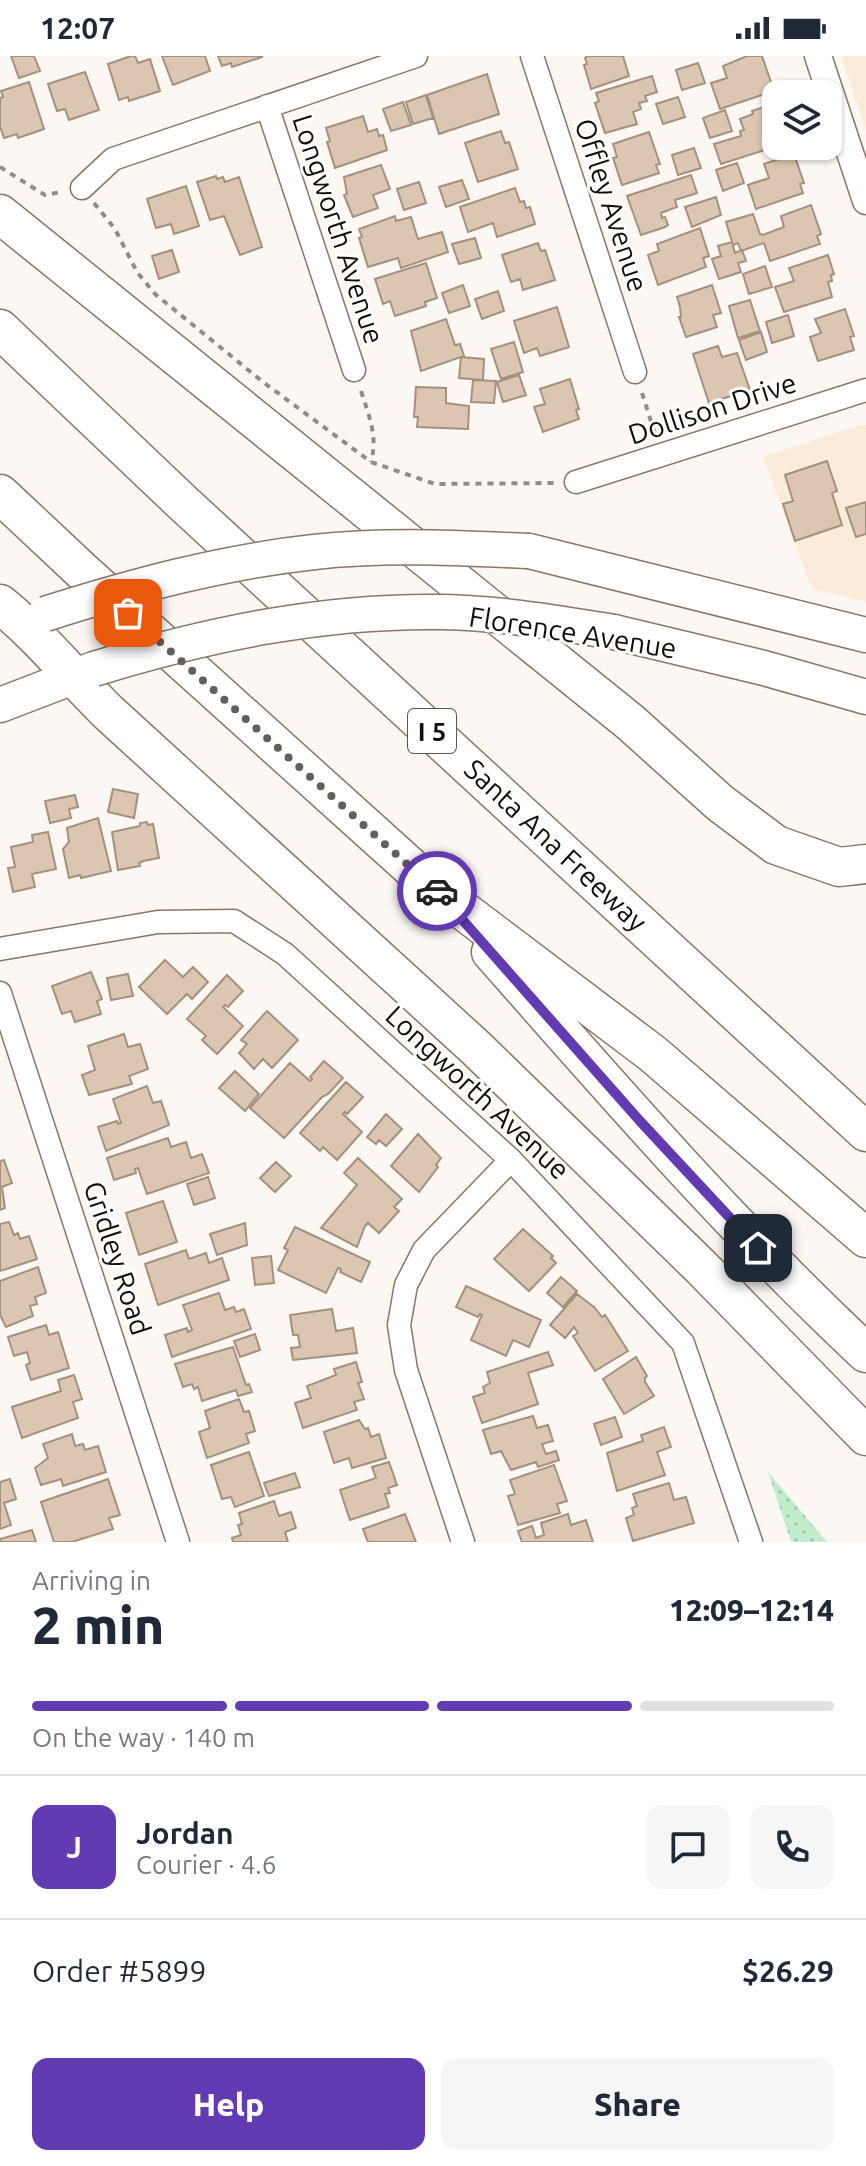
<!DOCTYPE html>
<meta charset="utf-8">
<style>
:root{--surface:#fff;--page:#f6f6f7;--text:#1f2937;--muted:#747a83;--line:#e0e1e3;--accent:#623ab2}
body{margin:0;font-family:Ubuntu,sans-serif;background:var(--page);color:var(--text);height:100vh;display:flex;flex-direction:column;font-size:30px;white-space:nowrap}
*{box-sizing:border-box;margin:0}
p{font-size:26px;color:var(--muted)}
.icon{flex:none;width:44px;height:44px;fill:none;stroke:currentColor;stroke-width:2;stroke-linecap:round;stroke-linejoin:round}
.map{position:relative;height:1486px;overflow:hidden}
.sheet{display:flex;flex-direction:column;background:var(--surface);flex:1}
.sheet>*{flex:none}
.fabs{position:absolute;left:762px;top:24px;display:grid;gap:16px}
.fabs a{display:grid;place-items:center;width:80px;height:80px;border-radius:16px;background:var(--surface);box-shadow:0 2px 6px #0004;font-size:40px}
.pin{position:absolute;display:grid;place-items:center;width:68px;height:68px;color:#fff;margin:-34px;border-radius:16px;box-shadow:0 4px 12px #0006}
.courier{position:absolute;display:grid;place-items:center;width:80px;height:80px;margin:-40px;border:6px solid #623ab2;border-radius:50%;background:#fff;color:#222;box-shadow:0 2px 10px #0007}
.summary em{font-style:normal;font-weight:800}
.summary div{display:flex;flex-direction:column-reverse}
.summary{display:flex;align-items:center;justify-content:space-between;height:136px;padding:0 32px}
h1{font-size:52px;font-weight:800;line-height:60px}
.bar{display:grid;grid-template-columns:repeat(4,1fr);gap:12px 8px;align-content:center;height:96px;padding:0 32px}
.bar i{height:10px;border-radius:6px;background:var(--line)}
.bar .on{background:var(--accent)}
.bar p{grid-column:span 4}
.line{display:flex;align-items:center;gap:20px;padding:0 32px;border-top:2px solid var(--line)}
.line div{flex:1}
.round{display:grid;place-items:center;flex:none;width:84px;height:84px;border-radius:16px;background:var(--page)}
.primary-button{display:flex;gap:16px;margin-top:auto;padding:16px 32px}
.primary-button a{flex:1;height:92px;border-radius:16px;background:var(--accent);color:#fff;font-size:32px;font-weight:800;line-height:92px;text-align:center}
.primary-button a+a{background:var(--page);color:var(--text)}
.status{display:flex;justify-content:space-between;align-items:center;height:56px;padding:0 40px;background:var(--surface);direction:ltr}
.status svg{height:22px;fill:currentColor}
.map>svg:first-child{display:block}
.commercial{fill:#faecd8}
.park{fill:url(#park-dots)}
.building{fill:#dcc6b1;stroke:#a5907c;stroke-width:2}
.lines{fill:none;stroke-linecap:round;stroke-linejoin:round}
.minor-casing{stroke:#8b7664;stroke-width:25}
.tertiary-casing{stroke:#8b7664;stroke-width:29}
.primary-casing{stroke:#8b7664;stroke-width:37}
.motorway-casing{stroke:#8b7664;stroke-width:41}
.path{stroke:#928c86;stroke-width:4;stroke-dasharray:6 6;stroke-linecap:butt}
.minor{stroke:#fff;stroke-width:22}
.tertiary{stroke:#fff;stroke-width:26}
.primary{stroke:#fff;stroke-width:34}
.motorway{stroke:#fff;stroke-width:38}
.primary-bridge-casing{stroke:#8b7664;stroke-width:37;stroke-linecap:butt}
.primary-bridge{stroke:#fff;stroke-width:34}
.done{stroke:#655f59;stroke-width:8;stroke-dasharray:0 14.4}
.route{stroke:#623ab2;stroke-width:10}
.labels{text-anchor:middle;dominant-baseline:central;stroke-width:6;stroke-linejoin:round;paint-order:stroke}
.shield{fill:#fff;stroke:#5a5651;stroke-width:2}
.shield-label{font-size:26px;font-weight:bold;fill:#140d06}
.street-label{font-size:28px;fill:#140d06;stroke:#fff}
</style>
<div class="status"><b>12:07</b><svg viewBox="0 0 49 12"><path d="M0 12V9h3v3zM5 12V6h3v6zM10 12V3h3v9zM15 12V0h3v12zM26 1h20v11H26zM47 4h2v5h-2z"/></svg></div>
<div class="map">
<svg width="866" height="1486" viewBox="0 0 866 1486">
<defs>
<pattern id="park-dots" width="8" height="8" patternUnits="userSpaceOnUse" patternTransform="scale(2)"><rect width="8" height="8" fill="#c1eccd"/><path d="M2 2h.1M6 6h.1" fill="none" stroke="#a5c9af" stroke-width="1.8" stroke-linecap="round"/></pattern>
</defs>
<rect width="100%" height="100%" fill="#fcf7f3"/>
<path class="commercial" d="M 841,0 L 866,0 L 866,74 Z
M 860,369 L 866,369 L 866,546 L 812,533 L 763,401 Z"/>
<path class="park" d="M 768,1416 L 827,1486 L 791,1486 Z"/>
<path class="building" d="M 11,0 L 34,0 L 40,15 L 19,22 Z
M 131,0 L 135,0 L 138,7 L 150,3 L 160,35 L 129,45 L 128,41 L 119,44 L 108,8 Z
M 162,0 L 205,0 L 210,15 L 173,29 Z
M 218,0 L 262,0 L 262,1 L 232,11 L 231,7 L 222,10 Z
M 587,0 L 623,0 L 629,20 L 591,33 L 584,9 L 587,8 L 585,2 Z
M 747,0 L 762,0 L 774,35 L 720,53 L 711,27 L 727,22 L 723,10 Z
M 698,7 L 705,27 L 682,34 L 676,14 Z
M 85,16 L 99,54 L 69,64 L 65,53 L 57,55 L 48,28 Z
M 487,18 L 499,58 L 439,78 L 427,39 Z
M 652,20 L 657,36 L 645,40 L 647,45 L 639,47 L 641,53 L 633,56 L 637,68 L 605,77 L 595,47 L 599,45 L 596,37 Z
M 29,26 L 44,73 L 18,82 L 17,78 L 4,82 L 0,70 L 0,42 L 3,41 L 1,35 Z
M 426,39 L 433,62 L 413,68 L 406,46 Z
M 678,41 L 685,61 L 663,68 L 656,48 Z
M 403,46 L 411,69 L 391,75 L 383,53 Z
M 776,47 L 777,90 L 721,108 L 714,88 L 741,80 L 740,75 L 744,74 L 740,63 L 753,58 L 752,55 Z
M 725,54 L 732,75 L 710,82 L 703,62 Z
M 363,60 L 368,76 L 377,73 L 379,80 L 383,79 L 387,94 L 335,112 L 327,86 L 330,85 L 326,72 Z
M 501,75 L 505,87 L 509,86 L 518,113 L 478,126 L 465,87 Z
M 649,76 L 660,108 L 656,109 L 659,117 L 622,129 L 613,102 L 617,101 L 613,88 Z
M 694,92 L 701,112 L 678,119 L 672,99 Z
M 794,98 L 804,127 L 800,128 L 803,137 L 756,153 L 748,129 L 769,122 L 764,108 Z
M 737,107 L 744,127 L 723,135 L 716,114 Z
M 381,109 L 390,133 L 373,139 L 378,152 L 353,161 L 344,139 L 347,138 L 344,121 Z
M 691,119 L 697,137 L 675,144 L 677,151 L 661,157 L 662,162 L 665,161 L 668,169 L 665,171 L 641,179 L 627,140 Z
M 216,120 L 217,123 L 223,121 L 225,126 L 239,121 L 262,191 L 240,199 L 224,160 L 210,164 L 197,126 Z
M 462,124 L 469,143 L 446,151 L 439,131 Z
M 419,126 L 426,147 L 404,154 L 397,133 Z
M 186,130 L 199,170 L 174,178 L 171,168 L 156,172 L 147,143 Z
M 515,132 L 520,146 L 524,145 L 526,152 L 530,151 L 535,168 L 497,181 L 493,167 L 468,176 L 460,151 Z
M 716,141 L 721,159 L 692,171 L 685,151 Z
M 811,149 L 821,178 L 817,180 L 820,188 L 770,205 L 764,187 L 741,195 L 738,187 L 733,189 L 726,166 L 753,158 L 760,178 L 763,179 L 784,171 L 781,160 Z
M 395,160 L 396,165 L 411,161 L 418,183 L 442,176 L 448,196 L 401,212 L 398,202 L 368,211 L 359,182 L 362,181 L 359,173 Z
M 700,172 L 709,200 L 703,202 L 706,211 L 658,229 L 648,199 L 659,195 L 657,188 Z
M 475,182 L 481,202 L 459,208 L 452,188 Z
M 732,186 L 735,197 L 742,194 L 746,205 L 738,207 L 741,216 L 719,223 L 712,203 L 721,200 L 718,190 Z
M 538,187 L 541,195 L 545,194 L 555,224 L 523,234 L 520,223 L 511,226 L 502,199 Z
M 172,194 L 179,216 L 159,223 L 152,200 Z
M 828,199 L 834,218 L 831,219 L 832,225 L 828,226 L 832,241 L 784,256 L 775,231 L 794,225 L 789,212 Z
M 426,207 L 437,242 L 425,246 L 426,250 L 395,260 L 390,245 L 383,248 L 375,223 Z
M 765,210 L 772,231 L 749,238 L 743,218 Z
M 463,229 L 470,250 L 449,257 L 442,237 Z
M 712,229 L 721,257 L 713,259 L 717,271 L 686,281 L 679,261 L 681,261 L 680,251 L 677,241 Z
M 498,235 L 504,255 L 482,263 L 475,243 Z
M 750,244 L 760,275 L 738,282 L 729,250 Z
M 557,251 L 569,291 L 540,300 L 537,292 L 524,297 L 514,265 Z
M 845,253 L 854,280 L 850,281 L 854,294 L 818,305 L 810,281 L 821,277 L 815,263 Z
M 788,259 L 794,280 L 772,287 L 766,266 Z
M 446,263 L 455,289 L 460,288 L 464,300 L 421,315 L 411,275 Z
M 761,276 L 767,296 L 746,304 L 739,284 Z
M 514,286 L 523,316 L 501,323 L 491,293 Z
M 718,290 L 722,301 L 737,297 L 750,334 L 709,347 L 693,298 Z
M 461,301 L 484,303 L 483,324 L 459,322 Z
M 519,319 L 526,339 L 503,346 L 497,326 Z
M 570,323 L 579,353 L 576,354 L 579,363 L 543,376 L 534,351 L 545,348 L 540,333 Z
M 473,324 L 496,325 L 494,347 L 471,346 Z
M 416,331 L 446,332 L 446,347 L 469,350 L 468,373 L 417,371 L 418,361 L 414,361 Z
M 827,405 L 837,435 L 832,437 L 842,469 L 795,485 L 783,448 L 793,445 L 785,419 Z
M 866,446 L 866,478 L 856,481 L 846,452 Z
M 113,733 L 138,738 L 134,762 L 108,756 Z
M 75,739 L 78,751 L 69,753 L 71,762 L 50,767 L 45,745 Z
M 98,762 L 111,815 L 81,822 L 80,819 L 69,822 L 63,793 L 69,786 L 67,772 Z
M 147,766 L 148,769 L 153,768 L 159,802 L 143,805 L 139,807 L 140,810 L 118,814 L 112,776 L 140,770 L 140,767 Z
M 48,776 L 56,813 L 32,818 L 35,831 L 13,836 L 8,812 L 15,811 L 11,791 L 33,786 L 32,779 Z
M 165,904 L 183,921 L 193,911 L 208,926 L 192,943 L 187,938 L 167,958 L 139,931 Z
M 91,916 L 102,943 L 97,945 L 101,958 L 75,966 L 71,955 L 62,958 L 52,930 Z
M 128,918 L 133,940 L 111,944 L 107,922 Z
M 227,919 L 243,935 L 228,951 L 225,949 L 223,951 L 243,970 L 217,998 L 202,984 L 206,980 L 187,963 Z
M 267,955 L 298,984 L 272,1012 L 263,1003 L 254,1013 L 239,997 L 247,988 L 241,984 Z
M 124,978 L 128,991 L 140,988 L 148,1013 L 129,1020 L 132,1028 L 89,1039 L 82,1019 L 95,1014 L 88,990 Z
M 324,1005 L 343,1022 L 328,1038 L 322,1041 L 284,1082 L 250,1052 L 290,1007 L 310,1025 L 312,1023 L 310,1021 Z
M 235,1015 L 259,1038 L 245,1055 L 219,1032 Z
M 346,1026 L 363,1041 L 347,1058 L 345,1056 L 343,1058 L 362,1076 L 337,1104 L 323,1091 L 320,1095 L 300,1077 Z
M 147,1030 L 153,1047 L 161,1045 L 169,1069 L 106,1095 L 98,1071 L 117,1065 L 118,1068 L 121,1067 L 113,1043 Z
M 386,1058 L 402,1073 L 386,1090 L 379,1084 L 376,1088 L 367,1081 Z
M 418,1078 L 441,1102 L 436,1109 L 438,1111 L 419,1136 L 391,1110 Z
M 168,1082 L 171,1091 L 186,1086 L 191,1102 L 202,1098 L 209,1117 L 147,1138 L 138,1112 L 135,1113 L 136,1117 L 114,1124 L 107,1102 Z
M 358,1102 L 402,1143 L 394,1151 L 399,1155 L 379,1177 L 368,1167 L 365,1170 L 357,1191 L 321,1172 L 357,1129 L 344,1117 Z
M 4,1104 L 12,1127 L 2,1131 L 5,1152 L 0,1154 L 0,1105 Z
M 276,1106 L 291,1120 L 275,1136 L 260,1122 Z
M 208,1121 L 215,1142 L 194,1149 L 187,1128 Z
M 163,1145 L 177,1186 L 139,1199 L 126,1157 Z
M 9,1166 L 14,1179 L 18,1177 L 20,1183 L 29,1180 L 37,1203 L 0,1215 L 0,1168 Z
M 245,1167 L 247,1189 L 217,1199 L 210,1178 Z
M 295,1171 L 370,1206 L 361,1226 L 340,1216 L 341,1213 L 338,1212 L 326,1237 L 278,1214 L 288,1194 L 284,1192 Z
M 523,1173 L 553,1200 L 551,1202 L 556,1207 L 529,1235 L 494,1203 Z
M 186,1194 L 189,1203 L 206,1197 L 209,1207 L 222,1202 L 229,1224 L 158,1249 L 145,1208 Z
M 271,1200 L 274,1227 L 255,1229 L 252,1202 Z
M 38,1211 L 46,1237 L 35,1241 L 37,1248 L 30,1250 L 33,1260 L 6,1271 L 0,1259 L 0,1225 Z
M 561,1221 L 577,1235 L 563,1251 L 547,1237 Z
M 466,1230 L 541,1264 L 529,1291 L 513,1284 L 506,1300 L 471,1284 L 482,1259 L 480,1258 L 478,1261 L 456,1251 Z
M 219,1237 L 225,1254 L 234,1251 L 236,1256 L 244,1253 L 251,1273 L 172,1301 L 165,1279 L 187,1272 L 188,1276 L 192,1274 L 183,1249 Z
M 577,1238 L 594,1251 L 602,1261 L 605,1259 L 628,1295 L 595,1315 L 573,1280 L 578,1277 L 574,1271 L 565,1282 L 550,1269 Z
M 332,1253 L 336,1275 L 353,1272 L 357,1297 L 293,1304 L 291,1292 L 300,1291 L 298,1279 L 293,1279 L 290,1259 Z
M 46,1269 L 49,1279 L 58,1276 L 69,1312 L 31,1324 L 26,1309 L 30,1307 L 27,1296 L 14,1300 L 8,1281 Z
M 255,1278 L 260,1294 L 240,1301 L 234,1285 Z
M 233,1291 L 246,1329 L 249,1328 L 252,1336 L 238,1340 L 236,1334 L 202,1345 L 198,1331 L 194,1333 L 192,1328 L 183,1331 L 175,1308 Z
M 548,1296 L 553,1309 L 528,1317 L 538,1348 L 482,1367 L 473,1341 L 485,1337 L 483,1331 L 490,1327 L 487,1316 Z
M 636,1301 L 647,1320 L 645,1322 L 645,1326 L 654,1340 L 624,1358 L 603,1323 Z
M 356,1306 L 362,1326 L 358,1327 L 364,1343 L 354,1346 L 357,1354 L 303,1372 L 295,1347 L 311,1342 L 307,1330 L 336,1319 L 334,1313 Z
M 74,1319 L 82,1343 L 73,1346 L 78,1362 L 22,1382 L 12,1351 L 61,1335 L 58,1324 Z
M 239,1343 L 244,1356 L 249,1355 L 255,1375 L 246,1378 L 249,1387 L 207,1402 L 199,1376 L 210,1372 L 205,1355 Z
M 533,1360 L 537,1372 L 548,1369 L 553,1385 L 542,1388 L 546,1398 L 556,1395 L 559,1404 L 538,1411 L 536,1406 L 511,1414 L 501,1395 L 491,1398 L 483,1374 Z
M 615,1361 L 622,1381 L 601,1389 L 594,1368 Z
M 359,1364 L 365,1373 L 368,1372 L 371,1381 L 379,1378 L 386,1402 L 352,1412 L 349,1402 L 334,1407 L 324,1376 Z
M 664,1371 L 671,1391 L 657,1396 L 665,1419 L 617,1435 L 607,1397 L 643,1385 L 641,1379 Z
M 72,1378 L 75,1390 L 83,1388 L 85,1394 L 98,1390 L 106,1416 L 63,1430 L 61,1423 L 41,1429 L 35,1412 L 48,1402 L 43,1388 Z
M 249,1396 L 264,1440 L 235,1451 L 231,1441 L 222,1443 L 211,1409 Z
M 389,1406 L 397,1429 L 388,1432 L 390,1437 L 385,1438 L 389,1451 L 350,1464 L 340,1434 L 376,1422 L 372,1411 Z
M 554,1409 L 567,1445 L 557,1448 L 560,1457 L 518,1469 L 508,1440 L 515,1438 L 510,1424 Z
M 295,1417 L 300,1431 L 269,1440 L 264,1427 Z
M 10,1423 L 16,1443 L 4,1447 L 11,1469 L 0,1473 L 0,1426 Z
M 108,1423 L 120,1459 L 109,1462 L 113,1473 L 72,1486 L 54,1486 L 41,1446 Z
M 669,1427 L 674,1444 L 686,1441 L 694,1467 L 633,1485 L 626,1462 L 634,1459 L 632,1452 L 637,1450 L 633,1438 Z
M 274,1445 L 279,1460 L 291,1456 L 296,1472 L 285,1476 L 288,1486 L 233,1486 L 232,1482 L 241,1479 L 238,1469 L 242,1468 L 239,1457 Z
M 405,1458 L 416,1486 L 368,1486 L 363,1473 Z
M 568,1458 L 571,1469 L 586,1464 L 593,1486 L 522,1486 L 518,1475 L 532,1470 L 536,1482 L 544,1479 L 541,1467 Z
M 32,1474 L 36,1486 L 0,1486 L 0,1483 Z"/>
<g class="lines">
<defs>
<path id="minor" d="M 532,0 L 635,316
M 267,50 L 354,314
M 82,132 L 113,103 L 416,0
M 576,426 L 866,334
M 0,893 L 158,866 L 234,865 L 285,898 L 511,1104 L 683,1287 L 751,1486
M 0,937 L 178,1486
M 463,1486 L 406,1314 L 399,1269 L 406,1229 L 424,1194 L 511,1104"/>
<path id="tertiary" d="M 818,0 L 866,145"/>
<path id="primary" d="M 529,495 L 866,579
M 614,576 L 764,612 L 866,641
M 0,649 L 94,613"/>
<path id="motorway" d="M 0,158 L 630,666 L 720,747 L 776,789 L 839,811 L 866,808
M 0,273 L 183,447 L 866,1076
M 0,438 L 81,514 L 436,834 L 653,998 L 866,1182
M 0,548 C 40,580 72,621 109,657 L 476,992 L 701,1211 L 866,1380
M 491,896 C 612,1033 732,1172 866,1297"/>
</defs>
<use href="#minor" class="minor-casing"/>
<use href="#tertiary" class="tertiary-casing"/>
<use href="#primary" class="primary-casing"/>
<use href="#motorway" class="motorway-casing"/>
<path class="path" d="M 0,111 L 45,139 L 61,136
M 94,147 L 115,173 L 137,216 L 155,238 L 263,326 L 371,406 L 435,428 L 555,427
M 361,335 C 369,360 378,380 371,406
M 642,337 L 655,378"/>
<use href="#minor" class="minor"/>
<use href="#tertiary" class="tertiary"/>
<use href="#primary" class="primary"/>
<use href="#motorway" class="motorway"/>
<defs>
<path id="primary-bridge" d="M 45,558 C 133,530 222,506 314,496 C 386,488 457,492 529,495
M 94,613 C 208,578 323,554 443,556 C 500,557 557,567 614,576"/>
</defs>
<use href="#primary-bridge" class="primary-bridge-casing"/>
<use href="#primary-bridge" class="primary-bridge"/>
</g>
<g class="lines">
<path class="done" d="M 128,557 L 437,835"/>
<path class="route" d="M 437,835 L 639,1064 L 758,1192"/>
</g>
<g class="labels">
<rect class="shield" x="408" y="653" width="48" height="44" rx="6"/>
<g class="shield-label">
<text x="432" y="675">I 5</text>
</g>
<g class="street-label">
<text transform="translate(612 149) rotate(72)">Offley Avenue</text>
<text transform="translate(339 173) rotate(72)">Longworth Avenue</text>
<text transform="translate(712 352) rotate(-18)">Dollison Drive</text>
<text transform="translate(573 576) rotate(9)">Florence Avenue</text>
<text transform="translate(556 789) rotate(43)">Santa Ana Freeway</text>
<text transform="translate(478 1036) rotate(43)">Longworth Avenue</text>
<text transform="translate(118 1202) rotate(72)">Gridley Road</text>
</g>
</g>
</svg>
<div class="fabs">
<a><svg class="icon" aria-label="layers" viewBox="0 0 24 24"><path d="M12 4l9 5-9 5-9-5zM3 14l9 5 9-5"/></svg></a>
</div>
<div class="pin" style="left:128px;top:557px;background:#ea580c"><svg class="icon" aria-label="bag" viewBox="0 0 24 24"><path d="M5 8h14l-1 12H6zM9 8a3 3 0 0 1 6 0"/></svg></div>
<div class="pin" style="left:758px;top:1192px;background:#1f2937"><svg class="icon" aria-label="home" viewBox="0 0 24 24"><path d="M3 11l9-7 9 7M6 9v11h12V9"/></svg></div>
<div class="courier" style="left:437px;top:835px"><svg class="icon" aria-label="car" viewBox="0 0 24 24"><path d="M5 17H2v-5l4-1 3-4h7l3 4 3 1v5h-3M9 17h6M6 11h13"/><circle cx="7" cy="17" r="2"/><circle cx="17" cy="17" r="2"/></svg></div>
</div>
<section class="sheet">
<div class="summary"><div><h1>2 min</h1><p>Arriving in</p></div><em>12:09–12:14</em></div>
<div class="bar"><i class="on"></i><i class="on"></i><i class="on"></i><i></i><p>On the way · 140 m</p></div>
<div class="line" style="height:144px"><b class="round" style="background:var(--accent);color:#fff">J</b><div><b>Jordan</b><p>Courier · 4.6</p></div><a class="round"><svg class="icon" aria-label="chat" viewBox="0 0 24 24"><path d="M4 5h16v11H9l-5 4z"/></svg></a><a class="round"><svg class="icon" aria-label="phone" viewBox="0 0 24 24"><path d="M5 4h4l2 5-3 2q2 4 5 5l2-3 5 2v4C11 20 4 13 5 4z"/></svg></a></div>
<div class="line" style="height:104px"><div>Order #5899</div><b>$26.29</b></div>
<div class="primary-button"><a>Help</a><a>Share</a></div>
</section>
